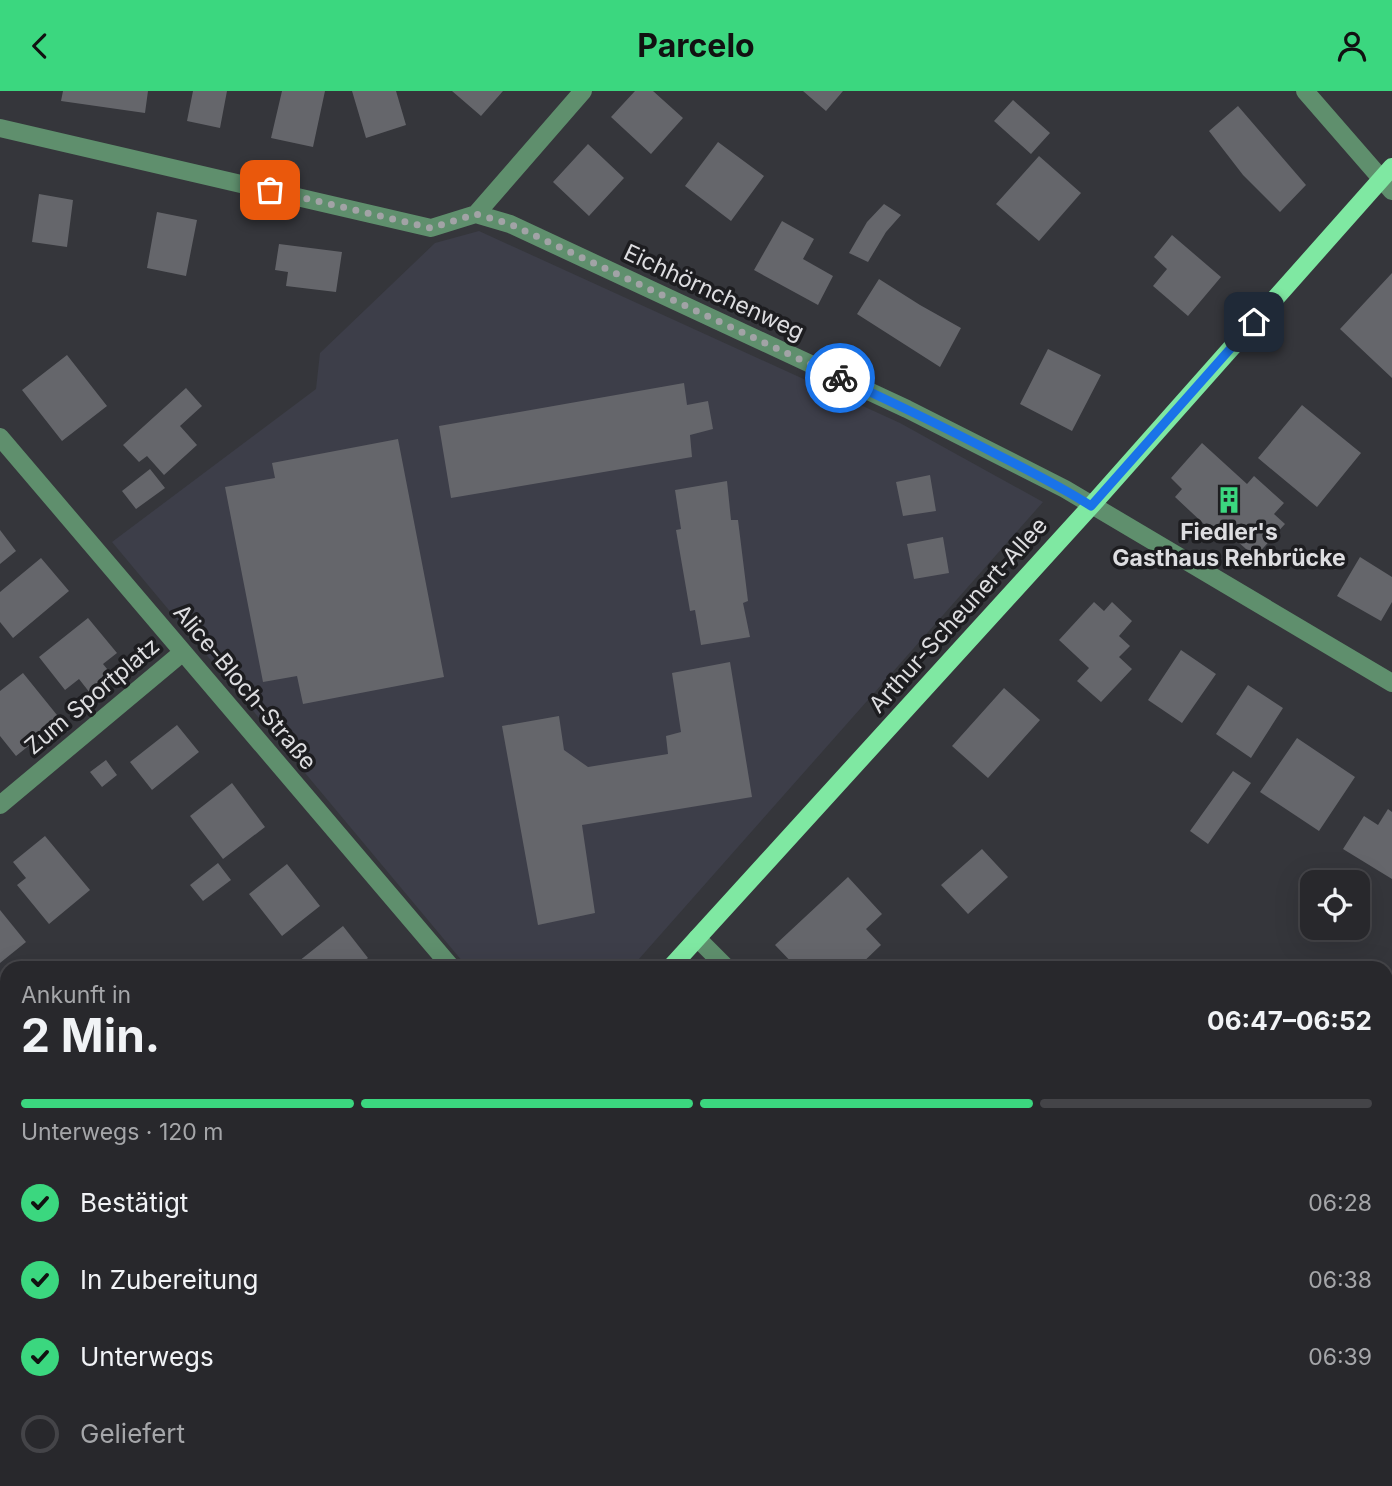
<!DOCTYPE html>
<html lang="de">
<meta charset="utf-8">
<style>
:root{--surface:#28282c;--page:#303034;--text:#f1f3f6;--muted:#a5a6a9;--line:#444448;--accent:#3bd77f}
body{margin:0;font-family:Inter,sans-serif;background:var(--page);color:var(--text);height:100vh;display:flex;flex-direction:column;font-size:26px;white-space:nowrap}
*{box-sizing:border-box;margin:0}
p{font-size:23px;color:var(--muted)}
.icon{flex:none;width:38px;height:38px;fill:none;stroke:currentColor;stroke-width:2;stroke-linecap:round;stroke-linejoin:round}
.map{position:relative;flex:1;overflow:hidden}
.panel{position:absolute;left:0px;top:870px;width:1393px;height:527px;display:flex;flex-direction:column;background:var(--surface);border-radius:21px 21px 0 0;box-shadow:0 7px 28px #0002,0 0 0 2px var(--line)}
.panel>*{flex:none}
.fabs{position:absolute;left:1300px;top:779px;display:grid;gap:14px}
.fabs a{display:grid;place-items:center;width:70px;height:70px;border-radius:14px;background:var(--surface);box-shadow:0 7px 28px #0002,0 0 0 2px var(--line);font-size:35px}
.pin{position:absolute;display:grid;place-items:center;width:60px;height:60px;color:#fff;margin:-30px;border-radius:14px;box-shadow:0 4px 10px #0006}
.courier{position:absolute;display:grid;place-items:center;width:70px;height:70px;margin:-35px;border:5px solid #1a73e8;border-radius:50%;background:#fff;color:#222;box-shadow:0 2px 9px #0007}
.summary em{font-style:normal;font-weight:700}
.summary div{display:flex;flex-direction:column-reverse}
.summary{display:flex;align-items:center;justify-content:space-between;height:119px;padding:0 21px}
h1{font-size:46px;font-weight:700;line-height:52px}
.bar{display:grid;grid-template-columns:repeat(4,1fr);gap:10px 7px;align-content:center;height:84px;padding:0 21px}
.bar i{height:9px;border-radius:5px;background:var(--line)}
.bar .active{background:var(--accent)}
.bar p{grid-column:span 4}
ol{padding:0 21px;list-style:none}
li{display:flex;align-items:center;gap:21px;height:77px}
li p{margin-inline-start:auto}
li .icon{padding:7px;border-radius:50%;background:var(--accent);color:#111;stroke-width:4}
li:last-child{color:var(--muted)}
li i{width:38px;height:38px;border:4px solid var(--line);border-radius:50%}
header{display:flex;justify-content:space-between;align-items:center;height:91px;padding:0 21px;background:var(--accent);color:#111;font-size:32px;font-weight:700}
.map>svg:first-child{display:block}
.built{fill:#3d3e49}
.building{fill:#65666b}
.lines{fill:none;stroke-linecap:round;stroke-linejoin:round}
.minor{stroke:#5f8f6d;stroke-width:18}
.major{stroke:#7fe8a2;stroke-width:18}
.done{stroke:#a2a3a6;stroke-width:7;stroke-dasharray:0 12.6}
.route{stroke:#1a73e8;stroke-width:9}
.labels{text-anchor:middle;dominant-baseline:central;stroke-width:7;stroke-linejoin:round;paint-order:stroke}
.street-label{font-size:23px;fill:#dddde0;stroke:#1d1d20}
.poi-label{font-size:23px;font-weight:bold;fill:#dddde0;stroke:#1d1d20}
</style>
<header><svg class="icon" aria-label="back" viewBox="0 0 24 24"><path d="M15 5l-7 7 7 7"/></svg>Parcelo<svg class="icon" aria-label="person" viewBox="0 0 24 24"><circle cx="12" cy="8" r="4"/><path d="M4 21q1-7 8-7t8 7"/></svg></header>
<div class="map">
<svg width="1392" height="1395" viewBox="0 0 1392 1395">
<rect width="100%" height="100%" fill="#35363b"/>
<path class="built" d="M 479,140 L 900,332 L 1043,411 L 631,877 L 468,877 L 112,451 L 316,298 L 320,262 L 435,152 Z"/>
<path class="building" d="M 63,0 L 148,0 L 145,22 L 61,10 Z
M 193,0 L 227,0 L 220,37 L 187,30 Z
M 282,0 L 325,0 L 313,56 L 271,47 Z
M 352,0 L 396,0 L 406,34 L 366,47 Z
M 452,0 L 503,0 L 481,25 Z
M 635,0 L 653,0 L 683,27 L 651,63 L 611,26 Z
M 803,0 L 843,0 L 826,20 Z
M 1013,9 L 1050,42 L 1031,63 L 994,30 Z
M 1238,15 L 1306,94 L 1280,121 L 1243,84 L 1209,40 Z
M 718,51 L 764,85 L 731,130 L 685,95 Z
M 588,53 L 624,87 L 589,125 L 553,91 Z
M 1039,65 L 1081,102 L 1039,150 L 996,113 Z
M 39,103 L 73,109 L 67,156 L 32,151 Z
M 884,113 L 901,124 L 886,141 L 868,171 L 849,162 L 867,131 Z
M 157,121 L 197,129 L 186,185 L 147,177 Z
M 782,130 L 814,148 L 803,168 L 833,185 L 818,214 L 754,179 Z
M 1172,144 L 1221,186 L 1188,225 L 1153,195 L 1167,178 L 1154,166 Z
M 279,153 L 342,161 L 336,201 L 286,195 L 288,181 L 275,179 Z
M 1392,182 L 1392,287 L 1340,238 Z
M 879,188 L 920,214 L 961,237 L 940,276 L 857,223 Z
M 1048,258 L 1101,284 L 1072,340 L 1020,313 Z
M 67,264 L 107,315 L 62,350 L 22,299 Z
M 684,292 L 687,314 L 708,310 L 713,338 L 690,344 L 692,366 L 451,407 L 439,335 Z
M 186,297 L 202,315 L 180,335 L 197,354 L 164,384 L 147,365 L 139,371 L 123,354 Z
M 1302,314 L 1361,362 L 1317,416 L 1258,367 Z
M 398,348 L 444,586 L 303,613 L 297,585 L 263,591 L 225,396 L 275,387 L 272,372 Z
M 1202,352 L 1247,393 L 1254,385 L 1284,412 L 1274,423 L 1285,433 L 1255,466 L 1228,442 L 1221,449 L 1175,406 L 1182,398 L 1171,387 Z
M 150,378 L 165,397 L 136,418 L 122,400 Z
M 930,384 L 936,420 L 903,425 L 896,391 Z
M 727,390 L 731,429 L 738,429 L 748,510 L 743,512 L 750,546 L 701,554 L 695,519 L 690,520 L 676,439 L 681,438 L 675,399 Z
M 0,439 L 16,460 L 0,473 Z
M 943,446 L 949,482 L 914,488 L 907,453 Z
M 1360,466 L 1392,486 L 1392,511 L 1381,530 L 1337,505 Z
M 41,467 L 69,500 L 13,547 L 0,531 L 0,501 Z
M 1094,511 L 1104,520 L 1112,511 L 1132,530 L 1119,545 L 1130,555 L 1119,566 L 1132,578 L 1101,611 L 1077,590 L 1089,577 L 1059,549 Z
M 88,527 L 117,562 L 103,573 L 112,584 L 90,602 L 79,588 L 65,599 L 39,566 Z
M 1181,559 L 1216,583 L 1182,632 L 1148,609 Z
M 730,571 L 752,706 L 582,734 L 595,822 L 538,834 L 502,635 L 559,625 L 564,659 L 588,676 L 668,663 L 666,645 L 681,641 L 672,582 Z
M 23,582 L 61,629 L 16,665 L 0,645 L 0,600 Z
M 1248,594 L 1283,617 L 1251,667 L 1216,643 Z
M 1004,597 L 1040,629 L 988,687 L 952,655 Z
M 177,634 L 199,661 L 152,699 L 130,671 Z
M 1297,647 L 1355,686 L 1319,740 L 1260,701 Z
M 106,669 L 117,684 L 102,696 L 90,681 Z
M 1233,680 L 1251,692 L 1208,753 L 1190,740 Z
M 232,692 L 265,736 L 223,768 L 190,725 Z
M 1388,718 L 1392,721 L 1392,788 L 1343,758 L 1364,725 L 1378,734 Z
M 45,745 L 90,799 L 49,833 L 17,794 L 26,787 L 13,771 Z
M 982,758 L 1008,786 L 968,823 L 941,794 Z
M 218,772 L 231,789 L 203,810 L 190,794 Z
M 287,773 L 320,815 L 282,845 L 249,803 Z
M 848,786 L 882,823 L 866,838 L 881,854 L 857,877 L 842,877 L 834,868 L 825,877 L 797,877 L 775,854 Z
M 0,819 L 26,851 L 0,872 Z
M 343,835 L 368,867 L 356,877 L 296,877 L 294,874 Z
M 1389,1204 L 1392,1207 L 1392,1243 L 1386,1251 L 1386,1208 Z
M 357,1390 L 440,1390 L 435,1395 L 352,1395 Z
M 840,1390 L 887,1390 L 882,1395 L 835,1395 Z
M 1175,1390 L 1251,1390 L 1258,1395 L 1177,1395 L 1173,1392 Z"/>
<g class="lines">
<path class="minor" d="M 1305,0 L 1392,100
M 0,37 L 431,137 L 476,123 L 510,133 L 907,318 L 1065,398 L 1392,592
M 476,123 L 583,0
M 0,346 L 452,877
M 0,714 L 183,561
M 697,847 L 727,877
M 1363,1390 L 1371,1395
M 1152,1395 L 1156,1390"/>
<path class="major" d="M 670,877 L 1091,415 L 1392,76
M 204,1395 L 209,1390"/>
</g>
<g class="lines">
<path class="done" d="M 270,99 L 431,137 L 476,123 L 510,133 L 840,287"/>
<path class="route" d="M 840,287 C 892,311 944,336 996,363 C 1028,379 1060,395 1091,415 L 1254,231"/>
</g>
<defs>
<symbol id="building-bare" viewBox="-9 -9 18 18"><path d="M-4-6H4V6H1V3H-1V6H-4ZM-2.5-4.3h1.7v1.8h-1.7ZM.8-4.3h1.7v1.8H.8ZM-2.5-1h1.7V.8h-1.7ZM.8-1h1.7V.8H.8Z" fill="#3bd77f" stroke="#1d1d20" stroke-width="2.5" paint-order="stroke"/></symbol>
</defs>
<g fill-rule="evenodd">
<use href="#building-bare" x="1210" y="390" width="38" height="38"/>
</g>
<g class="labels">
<g class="street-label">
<text transform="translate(714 201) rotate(25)">Eichhörnchenweg</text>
<text transform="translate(958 524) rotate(-48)">Arthur-Scheunert-Allee</text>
<text transform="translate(245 596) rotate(50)">Alice-Bloch-Straße</text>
<text transform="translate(92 605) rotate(-40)">Zum Sportplatz</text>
</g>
<g class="poi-label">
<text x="1229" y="441">Fiedler's<tspan x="1229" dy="26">Gasthaus Rehbrücke</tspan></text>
</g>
</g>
</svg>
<div class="fabs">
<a><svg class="icon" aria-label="locate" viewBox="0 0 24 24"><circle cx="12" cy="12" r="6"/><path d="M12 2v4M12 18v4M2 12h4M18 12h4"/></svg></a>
</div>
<div class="pin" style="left:270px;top:99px;background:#ea580c"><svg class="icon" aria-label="bag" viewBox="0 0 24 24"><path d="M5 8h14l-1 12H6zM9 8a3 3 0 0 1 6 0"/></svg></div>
<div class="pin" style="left:1254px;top:231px;background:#1f2937"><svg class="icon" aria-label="home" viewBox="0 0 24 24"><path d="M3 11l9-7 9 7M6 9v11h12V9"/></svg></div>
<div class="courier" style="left:840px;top:287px"><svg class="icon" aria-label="bike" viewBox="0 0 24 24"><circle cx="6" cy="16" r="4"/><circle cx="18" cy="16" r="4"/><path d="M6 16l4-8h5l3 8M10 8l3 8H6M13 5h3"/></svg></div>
<section class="panel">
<div class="summary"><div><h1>2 Min.</h1><p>Ankunft in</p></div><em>06:47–06:52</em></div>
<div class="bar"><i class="active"></i><i class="active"></i><i class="active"></i><i></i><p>Unterwegs · 120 m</p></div>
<ol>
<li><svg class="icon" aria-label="check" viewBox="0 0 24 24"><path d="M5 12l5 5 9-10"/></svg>Bestätigt<p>06:28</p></li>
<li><svg class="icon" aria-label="check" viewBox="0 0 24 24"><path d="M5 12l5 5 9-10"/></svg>In Zubereitung<p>06:38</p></li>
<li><svg class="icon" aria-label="check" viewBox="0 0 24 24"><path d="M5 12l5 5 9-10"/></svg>Unterwegs<p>06:39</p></li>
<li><i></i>Geliefert</li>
</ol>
</section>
</div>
